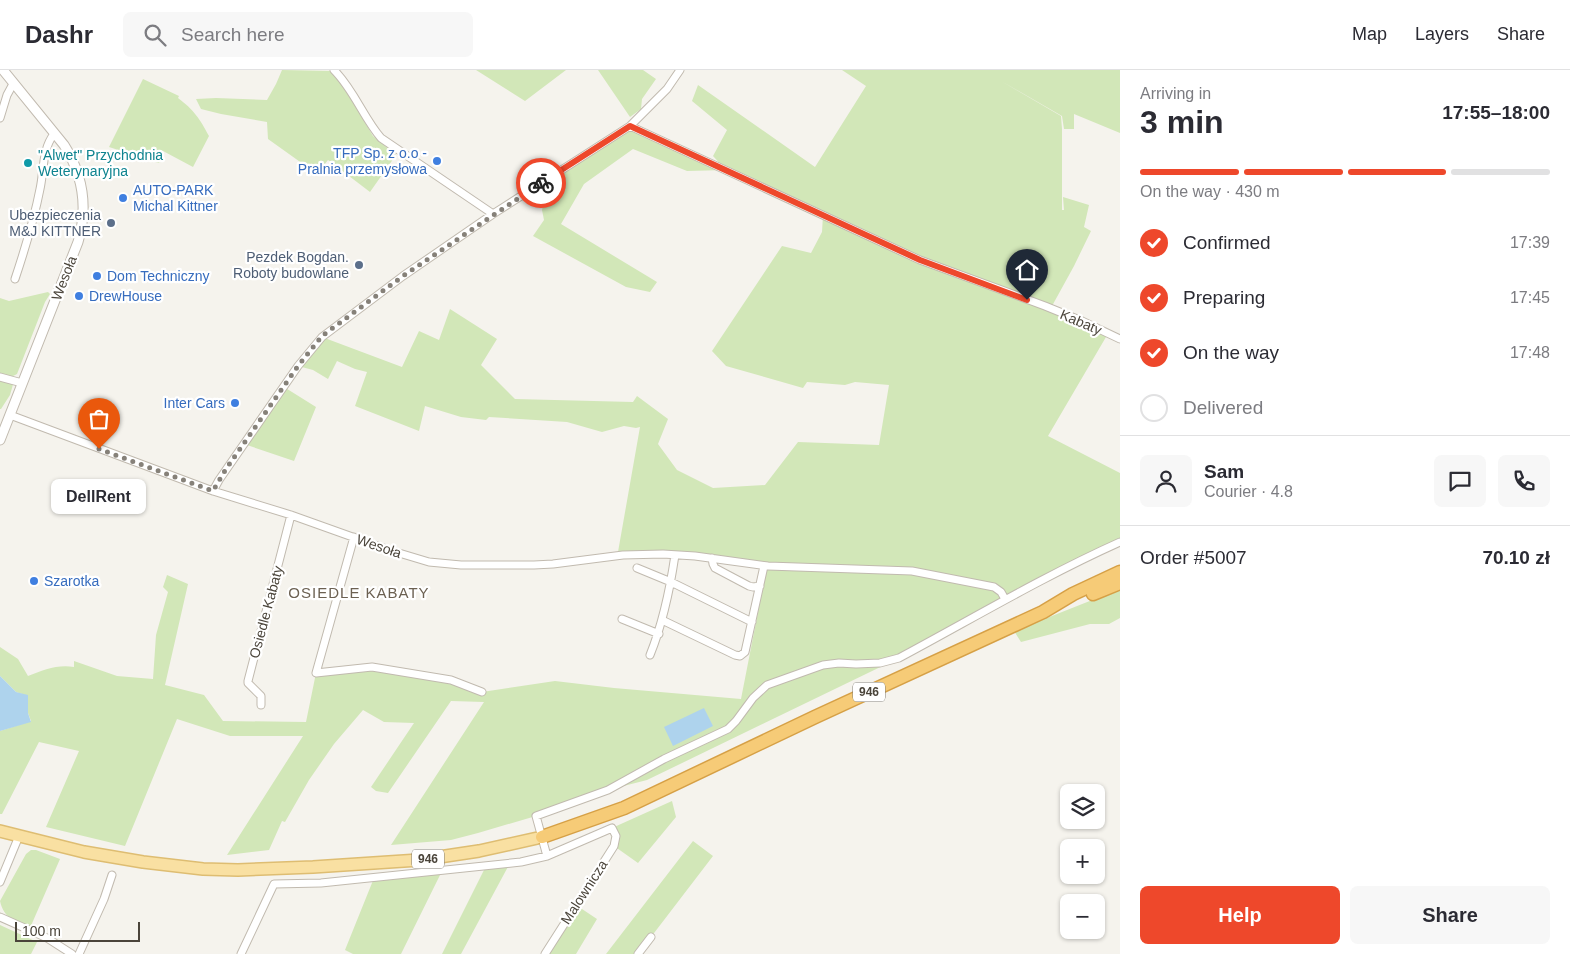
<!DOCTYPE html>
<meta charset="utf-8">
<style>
:root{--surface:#fff;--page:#f7f7f7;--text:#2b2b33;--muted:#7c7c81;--line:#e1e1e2;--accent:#ee482b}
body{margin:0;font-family:Helvetica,sans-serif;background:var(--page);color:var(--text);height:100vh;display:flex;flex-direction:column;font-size:19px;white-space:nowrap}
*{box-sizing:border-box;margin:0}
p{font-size:16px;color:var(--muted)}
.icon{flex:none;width:28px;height:28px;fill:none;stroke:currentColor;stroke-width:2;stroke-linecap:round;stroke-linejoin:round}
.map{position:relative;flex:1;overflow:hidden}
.side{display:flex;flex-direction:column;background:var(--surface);width:450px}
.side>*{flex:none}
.tools{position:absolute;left:1060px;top:714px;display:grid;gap:10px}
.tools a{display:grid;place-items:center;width:45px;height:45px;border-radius:8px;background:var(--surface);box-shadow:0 1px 4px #0004;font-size:25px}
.scale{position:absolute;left:15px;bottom:12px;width:125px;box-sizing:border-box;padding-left:5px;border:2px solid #4a443a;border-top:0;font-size:14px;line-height:18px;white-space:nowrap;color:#4a443a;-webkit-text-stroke:4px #fff;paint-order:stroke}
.pin{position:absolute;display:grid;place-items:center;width:42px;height:42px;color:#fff;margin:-51px -21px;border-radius:50% 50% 50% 0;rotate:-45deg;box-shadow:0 0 5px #0007}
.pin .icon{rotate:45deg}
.courier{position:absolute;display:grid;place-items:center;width:50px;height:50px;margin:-25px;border:4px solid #ee482b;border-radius:50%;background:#fff;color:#222;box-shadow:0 1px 6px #0007}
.bubble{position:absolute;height:35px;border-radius:8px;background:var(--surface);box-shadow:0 1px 4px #0004;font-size:16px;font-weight:700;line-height:35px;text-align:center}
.head em{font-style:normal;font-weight:700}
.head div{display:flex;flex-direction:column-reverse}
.head{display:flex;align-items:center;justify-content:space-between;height:85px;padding:0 20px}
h1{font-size:32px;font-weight:700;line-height:38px}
.bar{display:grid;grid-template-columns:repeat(4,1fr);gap:8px 5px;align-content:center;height:60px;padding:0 20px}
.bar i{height:6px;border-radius:4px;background:var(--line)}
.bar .selected{background:var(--accent)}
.bar p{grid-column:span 4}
.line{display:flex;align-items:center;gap:12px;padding:0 20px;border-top:1px solid var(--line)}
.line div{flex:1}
.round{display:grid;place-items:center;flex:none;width:52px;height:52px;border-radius:8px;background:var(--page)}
ol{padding:0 20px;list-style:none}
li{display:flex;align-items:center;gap:15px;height:55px}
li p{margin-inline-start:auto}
li .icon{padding:5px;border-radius:50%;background:var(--accent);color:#fff;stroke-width:4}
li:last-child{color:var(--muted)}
li i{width:28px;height:28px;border:2px solid var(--line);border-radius:50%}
.action{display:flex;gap:10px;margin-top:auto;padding:10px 20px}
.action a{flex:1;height:58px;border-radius:8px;background:var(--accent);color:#fff;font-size:20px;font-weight:700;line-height:58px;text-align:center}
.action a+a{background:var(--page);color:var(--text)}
header{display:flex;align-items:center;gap:30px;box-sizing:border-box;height:70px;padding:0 25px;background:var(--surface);border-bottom:1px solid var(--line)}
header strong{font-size:24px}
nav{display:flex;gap:28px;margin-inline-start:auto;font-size:18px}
.search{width:350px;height:45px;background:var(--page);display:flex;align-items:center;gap:12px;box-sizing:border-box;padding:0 18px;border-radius:8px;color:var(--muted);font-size:19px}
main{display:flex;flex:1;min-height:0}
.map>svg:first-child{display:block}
.green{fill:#d2e7b8}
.water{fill:#aed3ed}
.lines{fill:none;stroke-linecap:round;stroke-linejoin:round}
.minor-casing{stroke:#c1baaf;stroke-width:9}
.tertiary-casing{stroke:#c1baaf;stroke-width:11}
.primary-casing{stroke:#debd72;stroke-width:14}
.motorway-casing{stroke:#d6a046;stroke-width:15}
.minor{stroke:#fff;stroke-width:7}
.tertiary{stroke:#fff;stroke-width:9}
.primary{stroke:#f9e0a2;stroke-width:11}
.motorway{stroke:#f6cb77;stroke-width:12}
.done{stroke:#868179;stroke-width:5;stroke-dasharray:0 9}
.route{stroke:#ee482b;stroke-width:6}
.shop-dot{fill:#3f7fe0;stroke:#fff;stroke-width:2}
.culture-dot{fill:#0f9aa8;stroke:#fff;stroke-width:2}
.service-dot{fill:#5c6f8a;stroke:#fff;stroke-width:2}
.labels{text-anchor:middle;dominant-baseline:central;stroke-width:4.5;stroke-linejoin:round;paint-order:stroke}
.shield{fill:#fff;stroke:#807c75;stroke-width:1}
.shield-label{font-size:12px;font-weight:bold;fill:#4a443a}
.shop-label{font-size:14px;fill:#366cbe;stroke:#fff;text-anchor:start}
.culture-label{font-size:14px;fill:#0d838f;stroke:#fff;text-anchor:start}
.service-label{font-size:14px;fill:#4e5e75;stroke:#fff;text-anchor:end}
.street-label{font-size:14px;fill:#4a443a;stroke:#fff}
.neighbourhood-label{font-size:15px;letter-spacing:1px;fill:#6c6152;stroke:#fff}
</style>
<header>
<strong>Dashr</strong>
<div class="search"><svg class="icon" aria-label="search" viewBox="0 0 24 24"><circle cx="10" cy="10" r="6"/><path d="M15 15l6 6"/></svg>Search here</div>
<nav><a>Map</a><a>Layers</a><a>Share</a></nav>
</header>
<main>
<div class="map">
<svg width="1120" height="884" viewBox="0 0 1120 884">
<rect width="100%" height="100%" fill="#f5f3ed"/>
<path class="green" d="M 282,0 L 332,1 L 346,20 L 373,66 L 396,85 L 370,122 L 328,90 L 317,104 L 268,69 L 267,52 L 221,44 L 201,39 L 196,29 L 216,28 L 267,30 L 276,14 Z
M 476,0 L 566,0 L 525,31 Z
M 598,0 L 643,0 L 656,9 L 642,29 L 641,39 L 630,47 Z
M 842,0 L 1120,0 L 1120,63 L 1074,44 L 1074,59 L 1064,59 L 1062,46 L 1001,11 L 1061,46 L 1062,59 L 1062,140 L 1064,140 L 1063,127 L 1089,135 L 1084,157 L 1091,161 L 1074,196 L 1052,236 L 1106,265 L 1106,267 L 1048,366 L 1120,403 L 1120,472 L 899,588 L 647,710 L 608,720 L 536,746 L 478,763 L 451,770 L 391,775 L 484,632 L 451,631 L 388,723 L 376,721 L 371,717 L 414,653 L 384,652 L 363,640 L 334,674 L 309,710 L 285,752 L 282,751 L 269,780 L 227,785 L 303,666 L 230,666 L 177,649 L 125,776 L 46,757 L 79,681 L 39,672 L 2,744 L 0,744 L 0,661 L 31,651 L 28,643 L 28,626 L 16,622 L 0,606 L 0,577 L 18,589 L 28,606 C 43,600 58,594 74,597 L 74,591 L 117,606 L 153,609 L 156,565 L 168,522 L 163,517 L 167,505 L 188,514 L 165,615 L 204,625 L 223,651 L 306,652 L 316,603 L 372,597 L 451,610 L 482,622 L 555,611 L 614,618 L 741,629 L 767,496 L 695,486 L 618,482 L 640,357 L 636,358 L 624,356 L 602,362 L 567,352 L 489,347 L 486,350 L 461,347 L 425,336 L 419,361 L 355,336 L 367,302 L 355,299 L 337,291 L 328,309 L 313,300 L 298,296 L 322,267 L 402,297 L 419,261 L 439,270 L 450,239 L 497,269 L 481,295 L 515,329 L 633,332 L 637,326 L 668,349 L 658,374 L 677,400 L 713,418 L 765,415 L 798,372 L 879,375 L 889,315 L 855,312 L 845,315 L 807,312 L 803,318 L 726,296 L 712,281 L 782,176 L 811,183 L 822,162 L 823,145 L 726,100 L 687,101 L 633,79 L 584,114 L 561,154 L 657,212 L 650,222 L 626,217 L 533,166 L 544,150 L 542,140 L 549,112 L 630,56 L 725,99 L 713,86 L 727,60 L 692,31 L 698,15 L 815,97 L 866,16 Z
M 143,9 L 179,26 L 178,28 C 194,40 200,49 209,66 L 193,97 L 163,81 L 159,93 L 109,77 Z
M 48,222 L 50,224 L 45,232 L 17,304 L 11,307 L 0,304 L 0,228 L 9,231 Z
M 0,307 L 14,311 L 10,325 L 1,339 L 0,339 Z
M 284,317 L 316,337 L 294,391 L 244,374 Z
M 1120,519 L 1120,548 L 1109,554 L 1090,554 L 1021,572 L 1014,561 Z
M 672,731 L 676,747 L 638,793 L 614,776 L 612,758 Z
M 693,771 L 713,786 L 638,884 L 606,884 Z
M 31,780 L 36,780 L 60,789 L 30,858 C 15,851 4,849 0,831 L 26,784 Z
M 510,793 L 461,884 L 442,884 L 486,796 Z
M 442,801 L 401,884 L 353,884 L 345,880 L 374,808 Z
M 576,835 L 597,849 L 576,884 L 545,884 Z
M 0,855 L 37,872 L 31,884 L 0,884 Z"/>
<path class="water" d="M 0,606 L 16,622 L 28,625 L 28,643 L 31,652 L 0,661 Z
M 704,638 L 713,656 L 673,676 L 664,657 Z"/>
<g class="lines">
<defs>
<path id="minor" d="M 334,0 C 354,20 363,47 381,68 L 493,144
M 0,48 L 7,25 L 13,14
M 630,56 L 920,190 L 1045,236 L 1082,251 L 1120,269
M 15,209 C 25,179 34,150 40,119 C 44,101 42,79 54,64
M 0,307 L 22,313
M 10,345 L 213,421 L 291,445 L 389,480 L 429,492 L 461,495 L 534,495 L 553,494 L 623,485 L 663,484 L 695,486 L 768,496 L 912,501 L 994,517 L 1001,522 L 1005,529
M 213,421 L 219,410 L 298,296 L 322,267 L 403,206 L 493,144 L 630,56 L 667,19 L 680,0
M 354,467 L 316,603 L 372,597 L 451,610 L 482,622
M 712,488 L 713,494 L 715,498 L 749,516 L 753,517 L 760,516
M 637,498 L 671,512 L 752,552
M 622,549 L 659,564
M 662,550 L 735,585 L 740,586 L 745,582 L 764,496
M 650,585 C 663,553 670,519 675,485
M 261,635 L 261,626 L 248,613 L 248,611 L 291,445
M 547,786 L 536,746 L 608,720 L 664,689 L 728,659 L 736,651 L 753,628 L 767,615 L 823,595 L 839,593 L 856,594 L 880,593 L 899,588 C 972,549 1044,506 1120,472
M 0,812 L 19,766
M 0,847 L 47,868 L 72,884
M 79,884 L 104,829 L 112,805
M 241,884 L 274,814 L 321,813 L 521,792 L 547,786 L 612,758 L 616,766 L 614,776 L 545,884
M 638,884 L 651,867"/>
<path id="tertiary" d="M 0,370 L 78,172 C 88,138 83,105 64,75 L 3,0"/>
<path id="primary" d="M 0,761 L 84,782 L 143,792 L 203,799 L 238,800 L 313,797 L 419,790 L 479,781 L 542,767"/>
<path id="motorway" d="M 1093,524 L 1120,513
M 542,767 L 624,738 L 815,647 L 1043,542 L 1073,524 L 1120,502"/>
</defs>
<use href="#minor" class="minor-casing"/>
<use href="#tertiary" class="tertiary-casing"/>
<use href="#primary" class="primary-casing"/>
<use href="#motorway" class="motorway-casing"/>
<use href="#minor" class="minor"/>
<use href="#tertiary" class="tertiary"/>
<use href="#primary" class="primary"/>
<use href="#motorway" class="motorway"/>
</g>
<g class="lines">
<path class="done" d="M 99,379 L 213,421 L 226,399 L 298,296 L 322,266 L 403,206 L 541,113"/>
<path class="route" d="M 541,113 L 630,56 L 920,190 L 1027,230"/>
</g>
<g class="shop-dot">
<circle cx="437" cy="91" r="5"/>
<circle cx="123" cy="128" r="5"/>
<circle cx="97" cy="206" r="5"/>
<circle cx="79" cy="226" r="5"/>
<circle cx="235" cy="333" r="5"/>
<circle cx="34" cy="511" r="5"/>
</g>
<circle class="culture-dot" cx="28" cy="93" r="5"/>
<g class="service-dot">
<circle cx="111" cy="153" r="5"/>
<circle cx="359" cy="195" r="5"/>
</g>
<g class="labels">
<g class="shield">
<rect x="853" y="612.5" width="32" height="19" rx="4"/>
<rect x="412" y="779.5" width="32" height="19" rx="4"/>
</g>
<g class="shield-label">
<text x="869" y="622">946</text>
<text x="428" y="789">946</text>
</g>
<g class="shop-label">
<text x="427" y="83" text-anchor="end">TFP Sp. z o.o -<tspan x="427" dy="16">Pralnia przemysłowa</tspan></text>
<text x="133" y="120">AUTO-PARK<tspan x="133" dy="16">Michal Kittner</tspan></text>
<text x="107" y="206">Dom Techniczny</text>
<text x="89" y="226">DrewHouse</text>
<text x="225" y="333" text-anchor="end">Inter Cars</text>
<text x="44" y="511">Szarotka</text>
</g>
<g class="culture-label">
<text x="38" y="85">"Alwet" Przychodnia<tspan x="38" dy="16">Weterynaryjna</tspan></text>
</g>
<g class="service-label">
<text x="101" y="145">Ubezpieczenia<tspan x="101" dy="16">M&amp;J KITTNER</tspan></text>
<text x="349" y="187">Pezdek Bogdan.<tspan x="349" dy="16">Roboty budowlane</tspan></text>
</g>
<g class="street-label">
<text transform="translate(64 208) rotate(-69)">Wesoła</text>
<text transform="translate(1081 252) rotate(23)">Kabaty</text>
<text transform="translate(379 476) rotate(19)">Wesoła</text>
<text transform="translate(266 542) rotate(-75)">Osiedle Kabaty</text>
<text transform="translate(584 822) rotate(-57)">Malownicza</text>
</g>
<g class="neighbourhood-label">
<text x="359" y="522">OSIEDLE KABATY</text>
</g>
</g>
</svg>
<div class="tools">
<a><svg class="icon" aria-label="layers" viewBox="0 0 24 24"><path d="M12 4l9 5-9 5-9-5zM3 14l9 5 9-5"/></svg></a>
<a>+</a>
<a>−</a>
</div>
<div class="scale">100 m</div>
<div class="pin" style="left:99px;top:379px;background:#ea580c"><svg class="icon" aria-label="bag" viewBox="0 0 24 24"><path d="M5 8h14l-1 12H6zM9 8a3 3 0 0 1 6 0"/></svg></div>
<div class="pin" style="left:1027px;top:230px;background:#1f2937"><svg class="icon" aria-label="home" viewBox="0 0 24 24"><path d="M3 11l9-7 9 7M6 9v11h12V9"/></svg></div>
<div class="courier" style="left:541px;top:113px"><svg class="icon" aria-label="bike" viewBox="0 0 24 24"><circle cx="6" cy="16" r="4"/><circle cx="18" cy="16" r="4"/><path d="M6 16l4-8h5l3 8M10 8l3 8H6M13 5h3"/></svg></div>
<div class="bubble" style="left:51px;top:409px;width:95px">DellRent</div>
</div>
<section class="side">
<div class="head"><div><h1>3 min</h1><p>Arriving in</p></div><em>17:55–18:00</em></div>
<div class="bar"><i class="selected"></i><i class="selected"></i><i class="selected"></i><i></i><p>On the way · 430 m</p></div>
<ol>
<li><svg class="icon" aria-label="check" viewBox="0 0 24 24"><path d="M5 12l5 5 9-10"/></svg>Confirmed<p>17:39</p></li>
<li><svg class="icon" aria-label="check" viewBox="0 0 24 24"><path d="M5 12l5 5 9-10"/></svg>Preparing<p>17:45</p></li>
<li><svg class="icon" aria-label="check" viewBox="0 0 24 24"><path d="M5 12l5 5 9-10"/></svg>On the way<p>17:48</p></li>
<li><i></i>Delivered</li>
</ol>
<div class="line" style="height:90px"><a class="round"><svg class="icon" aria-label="person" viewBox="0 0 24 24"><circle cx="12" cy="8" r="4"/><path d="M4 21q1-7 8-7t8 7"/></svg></a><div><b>Sam</b><p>Courier · 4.8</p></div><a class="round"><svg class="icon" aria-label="chat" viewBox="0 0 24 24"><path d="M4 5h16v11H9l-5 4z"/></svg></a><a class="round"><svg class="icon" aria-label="phone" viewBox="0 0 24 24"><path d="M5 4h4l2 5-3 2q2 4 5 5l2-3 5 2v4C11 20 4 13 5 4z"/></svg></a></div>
<div class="line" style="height:65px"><div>Order #5007</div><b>70.10 zł</b></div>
<div class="action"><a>Help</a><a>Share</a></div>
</section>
</main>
